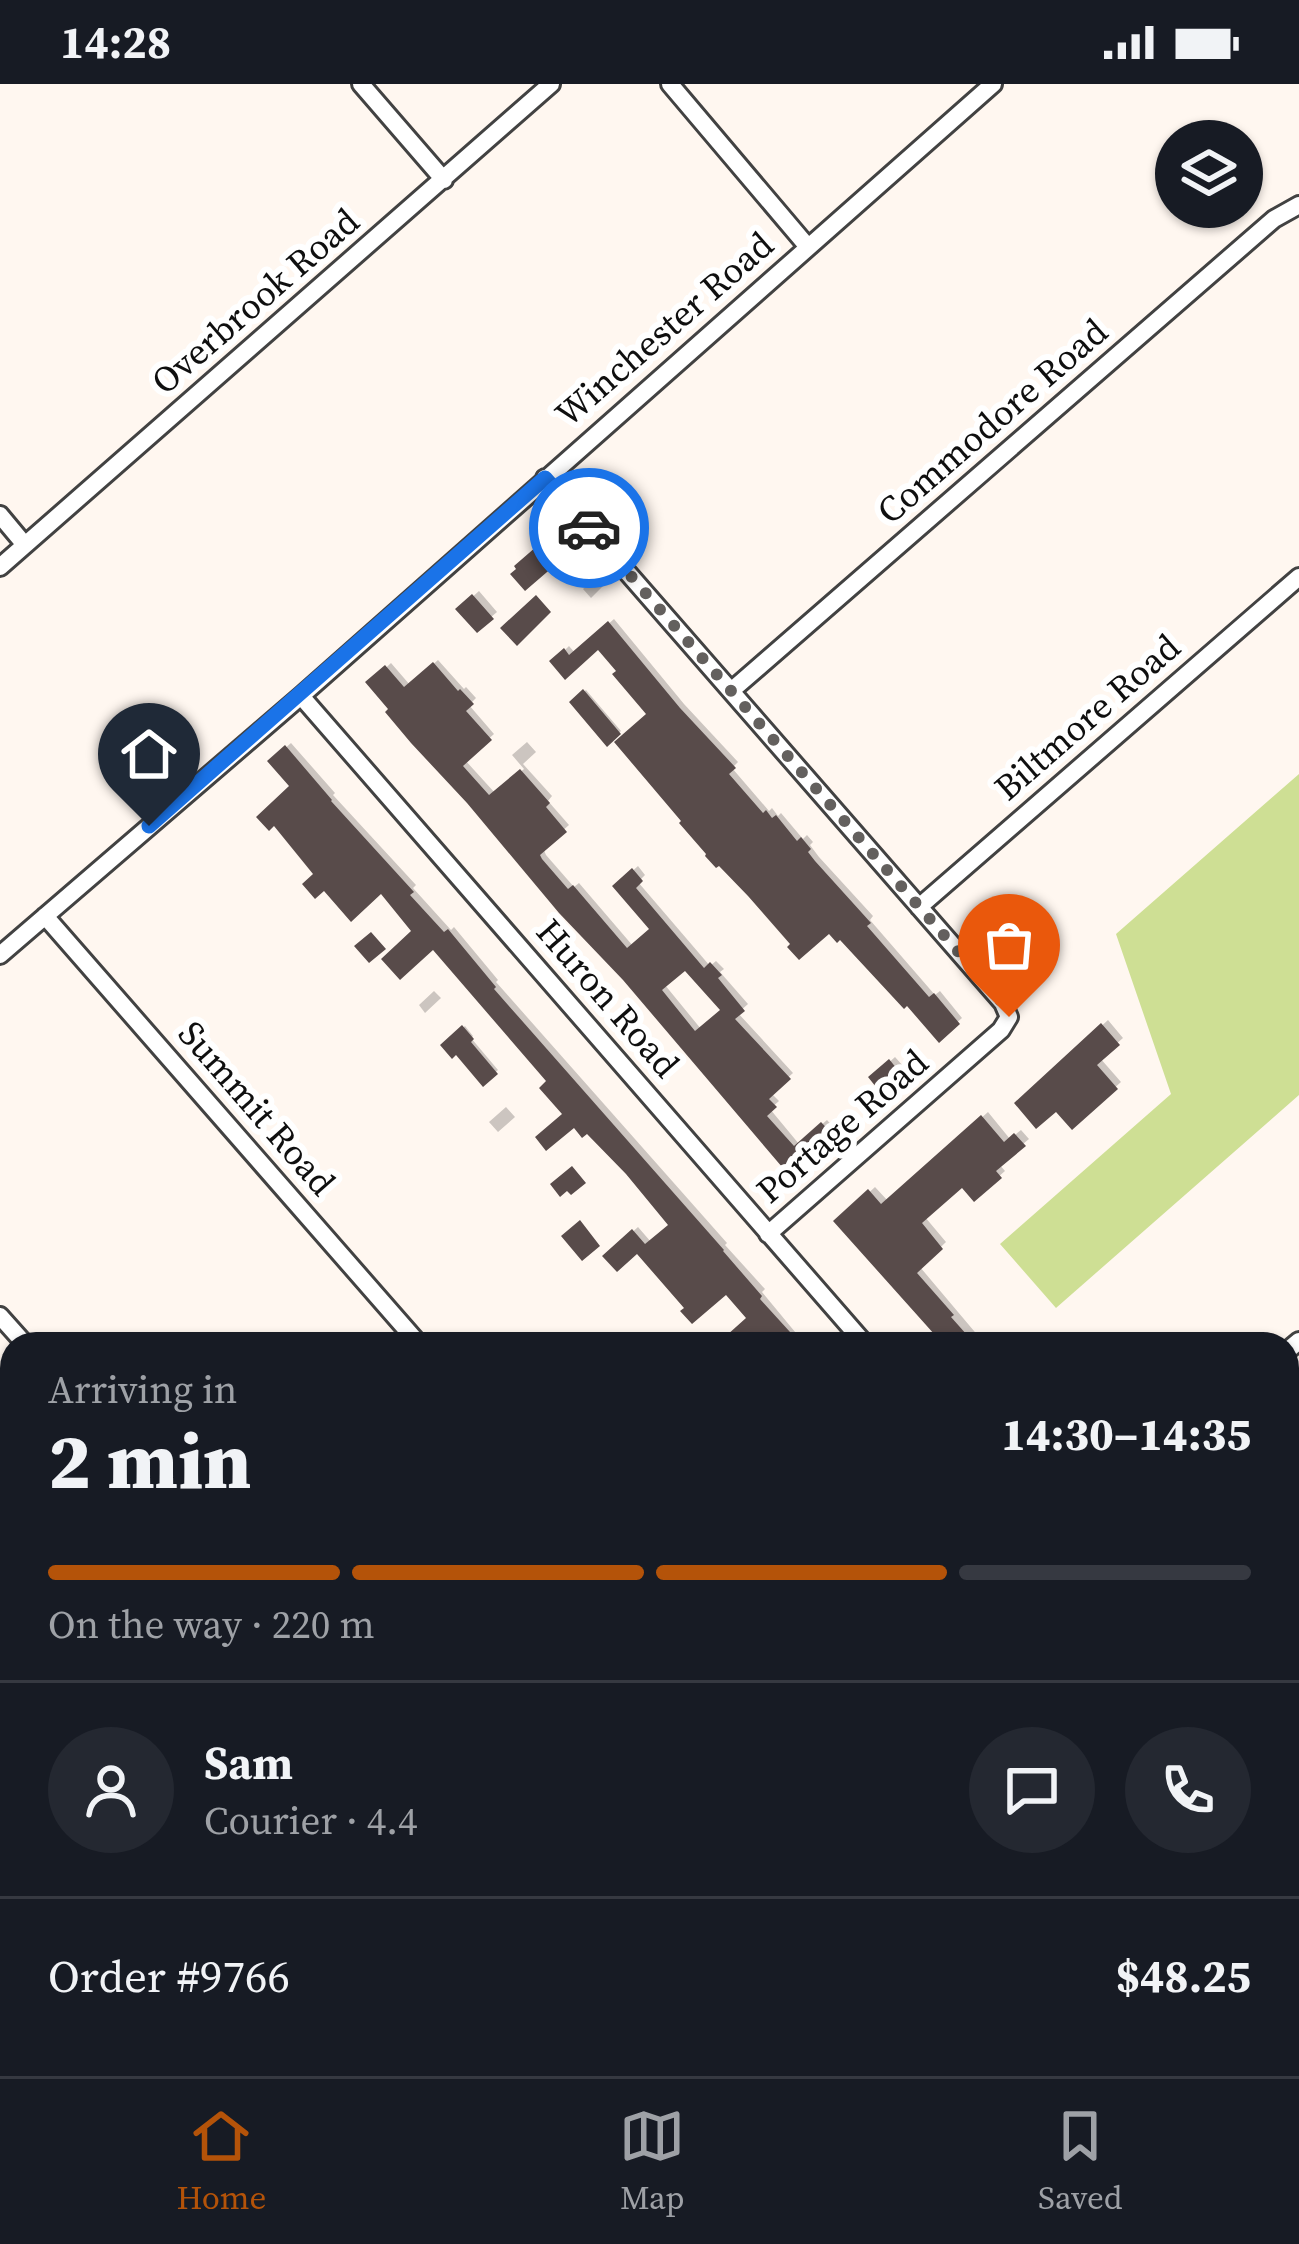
<!DOCTYPE html>
<meta charset="utf-8">
<style>
:root{--surface:#171b24;--page:#242831;--text:#f1f3f6;--muted:#9ea1a6;--line:#363941;--accent:#b45309}
body{margin:0;font-family:"Source Serif 4",serif;background:var(--page);color:var(--text);height:100vh;display:flex;flex-direction:column;font-size:45px;white-space:nowrap}
*{box-sizing:border-box;margin:0}
p{font-size:39px;color:var(--muted)}
.icon{flex:none;width:66px;height:66px;fill:none;stroke:currentColor;stroke-width:2;stroke-linecap:round;stroke-linejoin:round}
.map{position:relative;flex:1;overflow:hidden}
.drawer{position:absolute;left:0px;top:1248px;width:1299px;height:744px;display:flex;flex-direction:column;background:var(--surface);border-radius:36px 36px 0 0;box-shadow:0 3px 9px #0004}
.drawer>*{flex:none}
.buttons{position:absolute;left:1155px;top:36px;display:grid;gap:24px}
.buttons a{display:grid;place-items:center;width:108px;height:108px;border-radius:50%;background:var(--surface);box-shadow:0 3px 9px #0004;font-size:60px}
.pin{position:absolute;display:grid;place-items:center;width:102px;height:102px;color:#fff;margin:-123px -51px;border-radius:50% 50% 50% 0;rotate:-45deg;box-shadow:0 0 12px #0007}
.pin .icon{rotate:45deg}
.courier{position:absolute;display:grid;place-items:center;width:120px;height:120px;margin:-60px;border:9px solid #1a73e8;border-radius:50%;background:#fff;color:#222;box-shadow:0 3px 15px #0007}
.head em{font-style:normal;font-weight:800}
.head div{display:flex;flex-direction:column-reverse}
.head{display:flex;align-items:center;justify-content:space-between;height:204px;padding:0 48px}
h1{font-size:78px;font-weight:800;line-height:90px}
.bar{display:grid;grid-template-columns:repeat(4,1fr);gap:18px 12px;align-content:center;height:144px;padding:0 48px}
.bar i{height:15px;border-radius:9px;background:var(--line)}
.bar .current{background:var(--accent)}
.bar p{grid-column:span 4}
.line{display:flex;align-items:center;gap:30px;padding:0 48px;border-top:3px solid var(--line)}
.line div{flex:1}
.round{display:grid;place-items:center;flex:none;width:126px;height:126px;border-radius:63px;background:var(--page)}
.status{display:flex;justify-content:space-between;align-items:center;height:84px;padding:0 60px;background:var(--surface);direction:ltr}
.status svg{height:33px;fill:currentColor}
.tab-bar{display:flex;justify-content:space-around;align-items:center;height:168px;border-top:3px solid var(--line);background:var(--surface);font-size:33px;color:var(--muted)}
.tab-bar a{display:grid;justify-items:center;gap:6px}
.tab-bar .current{color:var(--accent)}
.map>svg:first-child{display:block}
.forest{fill:#cedf94}
.shadow{fill:#0003;fill-rule:evenodd}
.building{fill:#584b4a;fill-rule:evenodd}
.lines{fill:none;stroke-linecap:round;stroke-linejoin:round}
.minor-casing{stroke:#424242;stroke-width:22}
.minor{stroke:#fff;stroke-width:16}
.done{stroke:#63605e;stroke-width:12;stroke-dasharray:0 21.6}
.route{stroke:#1a73e8;stroke-width:15}
.labels{text-anchor:middle;dominant-baseline:central;stroke-width:12;stroke-linejoin:round;paint-order:stroke}
.street-label{font-size:36px;fill:#0f0f0f;stroke:#fff}
</style>
<div class="status"><b>14:28</b><svg viewBox="0 0 49 12"><path d="M0 12V9h3v3zM5 12V6h3v6zM10 12V3h3v9zM15 12V0h3v12zM26 1h20v11H26zM47 4h2v5h-2z"/></svg></div>
<div class="map">
<svg width="1299" height="1992" viewBox="0 0 1299 1992">
<rect width="100%" height="100%" fill="#fff7f0"/>
<path class="forest" d="M 1299,690 L 1299,1011 L 1056,1224 L 1000,1160 L 1171,1010 L 1116,850 Z
M 698,1980 L 1125,1980 L 1111,1992 L 684,1992 Z"/>
<path class="shadow" d="M 560,441 L 575,458 L 572,460 L 576,464 L 557,481 L 546,453 Z
M 598,490 L 606,499 L 591,514 L 583,505 Z
M 479,507 L 497,528 L 477,545 L 459,525 Z
M 614,535 L 684,620 L 738,678 L 732,684 L 769,727 L 772,724 L 778,732 L 781,729 L 803,755 L 807,751 L 813,758 L 810,761 L 819,773 L 873,832 L 870,836 L 935,911 L 940,907 L 962,934 L 939,954 L 840,852 L 829,846 L 794,860 L 650,630 L 620,586 L 599,562 L 553,578 L 569,562 L 575,569 Z
M 438,576 L 464,605 L 466,603 L 476,614 L 469,621 L 494,650 L 465,676 L 495,709 L 524,685 L 512,671 L 527,658 L 536,668 L 523,680 L 552,712 L 548,717 L 569,741 L 543,764 L 546,771 L 574,803 L 579,799 L 633,862 L 653,845 L 616,802 L 638,782 L 645,791 L 638,798 L 710,882 L 716,877 L 724,885 L 720,888 L 748,920 L 738,929 L 793,989 L 771,1009 L 779,1017 L 770,1025 L 799,1060 L 827,1036 L 835,1045 L 789,1086 L 370,599 L 391,579 L 410,601 ZM 685,883 L 724,926 L 701,945 L 665,901 Z
M 586,606 L 621,647 L 608,658 L 573,618 Z
M 291,659 L 335,709 L 333,711 L 416,801 L 413,804 L 451,846 L 454,843 L 498,896 L 496,898 L 727,1159 L 725,1161 L 765,1205 L 762,1208 L 805,1260 L 714,1260 L 728,1248 L 731,1251 L 750,1234 L 726,1207 L 688,1224 L 638,1166 L 606,1172 L 638,1143 L 651,1158 L 671,1141 L 588,1046 L 566,1030 L 550,997 L 433,862 L 415,847 L 382,806 L 317,790 L 293,702 L 271,677 Z
M 434,907 L 441,914 L 425,929 L 419,921 Z
M 1108,936 L 1123,954 L 1100,974 L 1121,998 L 1072,1042 L 1056,1024 L 1018,1019 Z
M 465,942 L 473,952 L 471,954 L 498,986 L 483,999 L 456,967 L 444,961 Z
M 895,973 L 904,983 L 880,1004 L 872,994 Z
M 506,1023 L 515,1033 L 498,1048 L 489,1038 Z
M 988,1028 L 1010,1055 L 1021,1046 L 1029,1055 L 999,1080 L 1005,1087 L 974,1114 L 962,1100 L 925,1133 L 946,1158 L 920,1183 L 985,1260 L 942,1260 L 939,1257 L 942,1254 L 837,1138 L 875,1103 L 888,1117 Z"/>
<path class="building" d="M 553,444 L 572,465 L 569,467 L 573,471 L 557,485 L 554,482 L 525,507 L 510,490 L 516,485 L 514,482 L 544,456 L 543,453 Z
M 472,510 L 494,535 L 477,549 L 455,525 Z
M 536,511 L 551,528 L 517,562 L 500,544 Z
M 608,537 L 680,624 L 736,684 L 729,690 L 763,729 L 766,726 L 772,734 L 776,731 L 797,757 L 801,753 L 811,765 L 808,768 L 815,777 L 871,839 L 867,842 L 929,913 L 934,909 L 960,940 L 939,959 L 907,922 L 904,925 L 840,856 L 837,859 L 829,850 L 799,876 L 787,863 L 790,860 L 748,812 L 719,782 L 716,784 L 705,772 L 706,770 L 679,739 L 681,737 L 614,658 L 646,630 L 612,590 L 616,587 L 598,566 L 565,596 L 549,577 L 564,564 L 569,571 Z
M 433,578 L 458,607 L 460,605 L 474,620 L 466,627 L 492,656 L 463,682 L 489,711 L 520,685 L 550,719 L 546,723 L 567,748 L 540,771 L 542,775 L 568,805 L 573,801 L 627,864 L 649,845 L 612,802 L 632,784 L 643,797 L 636,804 L 704,884 L 710,878 L 722,891 L 718,894 L 745,927 L 735,935 L 791,995 L 769,1015 L 777,1023 L 767,1032 L 794,1062 L 821,1038 L 833,1051 L 788,1090 L 623,896 L 559,829 L 467,719 L 411,659 L 385,628 L 388,625 L 365,598 L 385,581 L 404,603 ZM 685,887 L 720,926 L 695,947 L 662,906 Z
M 583,605 L 621,650 L 607,663 L 569,618 Z
M 285,661 L 332,716 L 331,717 L 414,808 L 410,811 L 444,848 L 448,845 L 496,903 L 494,905 L 724,1166 L 723,1167 L 762,1212 L 760,1215 L 790,1248 L 788,1250 L 796,1260 L 717,1260 L 746,1234 L 726,1211 L 692,1240 L 680,1227 L 684,1224 L 637,1170 L 617,1188 L 602,1172 L 632,1145 L 645,1160 L 668,1141 L 626,1090 L 587,1050 L 582,1054 L 574,1044 L 546,1067 L 535,1053 L 562,1030 L 539,1004 L 546,997 L 433,866 L 400,896 L 381,875 L 411,847 L 381,810 L 351,838 L 324,807 L 315,815 L 302,800 L 313,790 L 274,742 L 269,747 L 256,733 L 289,702 L 267,677 Z
M 371,848 L 386,865 L 369,879 L 354,862 Z
M 1101,939 L 1120,961 L 1097,981 L 1118,1005 L 1072,1046 L 1056,1028 L 1036,1045 L 1014,1019 Z
M 462,941 L 474,955 L 471,958 L 498,990 L 483,1003 L 456,971 L 452,975 L 440,961 Z
M 889,975 L 901,990 L 880,1008 L 868,993 Z
M 981,1031 L 1004,1058 L 1014,1049 L 1026,1062 L 996,1087 L 1002,1094 L 974,1118 L 962,1104 L 922,1139 L 943,1165 L 917,1189 L 954,1231 L 951,1233 L 975,1260 L 943,1260 L 833,1137 L 868,1105 L 881,1120 Z
M 572,1082 L 586,1099 L 571,1111 L 567,1107 L 560,1113 L 550,1100 Z
M 580,1136 L 600,1162 L 582,1177 L 561,1152 Z"/>
<g class="lines">
<defs>
<path id="minor" d="M 361,0 L 444,96
M 670,0 L 808,163
M 545,394 L 1003,919 L 1009,933 L 1001,946 L 768,1150
M 0,431 L 25,461
M 0,483 L 551,0
M 731,607 L 1274,135 L 1299,121
M 301,612 L 865,1260
M 919,823 L 1299,493
M 45,832 L 419,1260
M 0,871 L 301,612 L 993,0
M 0,1232 L 25,1260
M 1287,1267 L 1299,1257
M 0,1617 L 12,1631
M 1287,1737 L 1299,1751
M 0,1958 L 12,1947
M 455,1992 L 469,1980"/>
</defs>
<use href="#minor" class="minor-casing"/>
<use href="#minor" class="minor"/>
</g>
<g class="lines">
<path class="done" d="M 589,444 L 1003,919 L 1009,933"/>
<path class="route" d="M 149,742 L 545,394 L 589,444"/>
</g>
<g class="labels">
<g class="street-label">
<text transform="translate(255 217) rotate(-41)">Overbrook Road</text>
<text transform="translate(664 245) rotate(-41)">Winchester Road</text>
<text transform="translate(992 337) rotate(-41)">Commodore Road</text>
<text transform="translate(1087 633) rotate(-41)">Biltmore Road</text>
<text transform="translate(608 914) rotate(49)">Huron Road</text>
<text transform="translate(257 1024) rotate(49)">Summit Road</text>
<text transform="translate(842 1042) rotate(-41)">Portage Road</text>
</g>
</g>
</svg>
<div class="buttons">
<a><svg class="icon" aria-label="layers" viewBox="0 0 24 24"><path d="M12 4l9 5-9 5-9-5zM3 14l9 5 9-5"/></svg></a>
</div>
<div class="pin" style="left:1009px;top:933px;background:#ea580c"><svg class="icon" aria-label="bag" viewBox="0 0 24 24"><path d="M5 8h14l-1 12H6zM9 8a3 3 0 0 1 6 0"/></svg></div>
<div class="pin" style="left:149px;top:742px;background:#1f2937"><svg class="icon" aria-label="home" viewBox="0 0 24 24"><path d="M3 11l9-7 9 7M6 9v11h12V9"/></svg></div>
<div class="courier" style="left:589px;top:444px"><svg class="icon" aria-label="car" viewBox="0 0 24 24"><path d="M5 17H2v-5l4-1 3-4h7l3 4 3 1v5h-3M9 17h6M6 11h13"/><circle cx="7" cy="17" r="2"/><circle cx="17" cy="17" r="2"/></svg></div>
<section class="drawer">
<div class="head"><div><h1>2 min</h1><p>Arriving in</p></div><em>14:30–14:35</em></div>
<div class="bar"><i class="current"></i><i class="current"></i><i class="current"></i><i></i><p>On the way · 220 m</p></div>
<div class="line" style="height:216px"><a class="round"><svg class="icon" aria-label="person" viewBox="0 0 24 24"><circle cx="12" cy="8" r="4"/><path d="M4 21q1-7 8-7t8 7"/></svg></a><div><b>Sam</b><p>Courier · 4.4</p></div><a class="round"><svg class="icon" aria-label="chat" viewBox="0 0 24 24"><path d="M4 5h16v11H9l-5 4z"/></svg></a><a class="round"><svg class="icon" aria-label="phone" viewBox="0 0 24 24"><path d="M5 4h4l2 5-3 2q2 4 5 5l2-3 5 2v4C11 20 4 13 5 4z"/></svg></a></div>
<div class="line" style="height:156px"><div>Order #9766</div><b>$48.25</b></div>
</section>
</div>
<nav class="tab-bar">
<a class="current"><svg class="icon" aria-label="home" viewBox="0 0 24 24"><path d="M3 11l9-7 9 7M6 9v11h12V9"/></svg>Home</a>
<a><svg class="icon" aria-label="map" viewBox="0 0 24 24"><path d="M3 6l6-2 6 2 6-2v14l-6 2-6-2-6 2zM9 4v14M15 6v14"/></svg>Map</a>
<a><svg class="icon" aria-label="saved" viewBox="0 0 24 24"><path d="M7 4h10v16l-5-4-5 4z"/></svg>Saved</a>
</nav>
